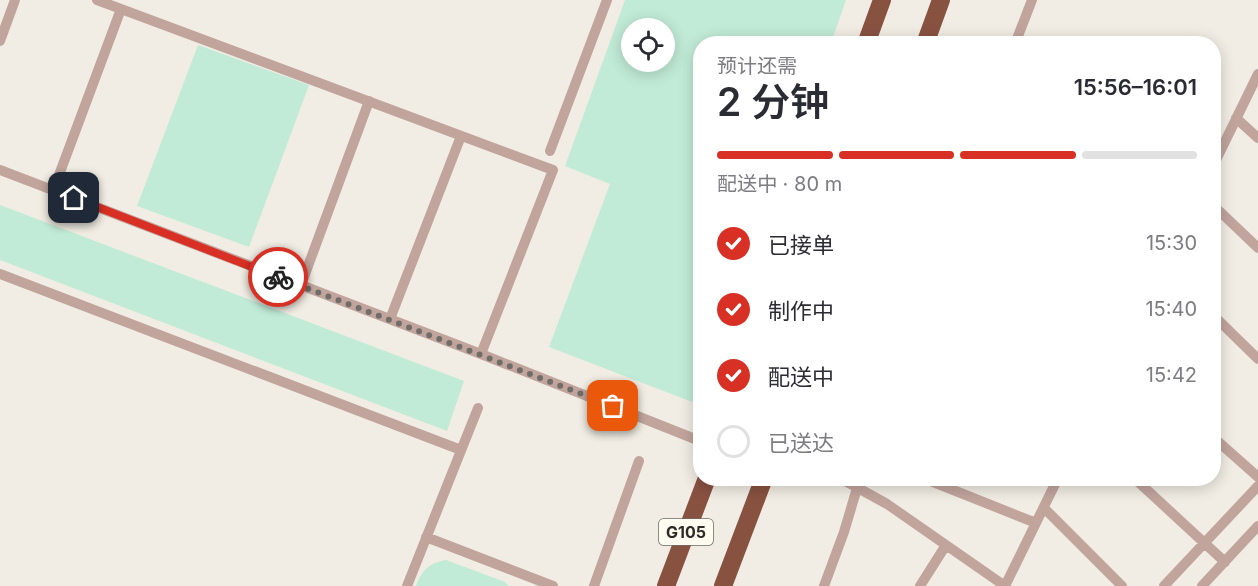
<!DOCTYPE html>
<html lang="zh">
<meta charset="utf-8">
<style>
:root{--surface:#fff;--page:#f2f2f3;--text:#2b2b33;--muted:#7c7c81;--line:#e1e1e2;--accent:#d93025}
body{margin:0;font-family:Inter,"Noto Sans SC",sans-serif;background:var(--page);color:var(--text);height:100vh;display:flex;flex-direction:column;font-size:22px;white-space:nowrap}
*{box-sizing:border-box;margin:0}
p{font-size:20px;color:var(--muted)}
.icon{flex:none;width:33px;height:33px;fill:none;stroke:currentColor;stroke-width:2;stroke-linecap:round;stroke-linejoin:round}
.map{position:relative;flex:1;overflow:hidden}
.sheet{position:absolute;left:693px;top:36px;width:528px;height:450px;display:flex;flex-direction:column;background:var(--surface);border-radius:24px;box-shadow:0 3px 15px #0003}
.sheet>*{flex:none}
.fabs{position:absolute;left:621px;top:18px;display:grid;gap:12px}
.fabs a{display:grid;place-items:center;width:54px;height:54px;border-radius:50%;background:var(--surface);box-shadow:0 3px 15px #0003;font-size:30px}
.pin{position:absolute;display:grid;place-items:center;width:51px;height:51px;color:#fff;margin:-26px;border-radius:12px;box-shadow:0 3px 9px #0006}
.courier{position:absolute;display:grid;place-items:center;width:60px;height:60px;margin:-30px;border:4px solid #d93025;border-radius:50%;background:#fff;color:#222;box-shadow:0 2px 8px #0007}
.summary em{font-style:normal;font-weight:600}
.summary div{display:flex;flex-direction:column-reverse}
.summary{display:flex;align-items:center;justify-content:space-between;height:102px;padding:0 24px}
h1{font-size:39px;font-weight:600;line-height:45px}
.bar{display:grid;grid-template-columns:repeat(4,1fr);gap:9px 6px;align-content:center;height:72px;padding:0 24px}
.bar i{height:8px;border-radius:4px;background:var(--line)}
.bar .current{background:var(--accent)}
.bar p{grid-column:span 4}
ol{padding:0 24px;list-style:none}
li{display:flex;align-items:center;gap:18px;height:66px}
li p{margin-inline-start:auto}
li .icon{padding:6px;border-radius:50%;background:var(--accent);color:#fff;stroke-width:4}
li:last-child{color:var(--muted)}
li i{width:33px;height:33px;border:3px solid var(--line);border-radius:50%}
.map>svg:first-child{display:block}
.green{fill:#c1ebd7;fill-rule:evenodd}
.lines{fill:none;stroke-linecap:round;stroke-linejoin:round}
.lane{stroke:#c1a59d;stroke-width:10}
.highway{stroke:#885241;stroke-width:18}
.done{stroke:#716e69;stroke-width:6;stroke-dasharray:0 10.8}
.route{stroke:#d93025;stroke-width:8}
.labels{text-anchor:middle;dominant-baseline:central;stroke-width:4.5;stroke-linejoin:round;paint-order:stroke}
.shield{fill:#fefbf1;stroke:#6b6964;stroke-width:1.5}
.shield-label{font-size:16px;font-weight:bold;fill:#2c2a27}
</style>
<div class="map">
<svg width="1258" height="586" viewBox="0 0 1258 586">
<rect width="100%" height="100%" fill="#f1ede4"/>
<path class="green" d="M 625,0 L 846,0 L 831,43 L 700,44 L 700,405 L 549,347 L 610,184 L 565,166 ZM 664,28 L 664,62 L 632,62 L 632,28 Z
M 198,45 L 309,85 L 249,247 L 137,206 Z
M 0,205 L 464,381 L 447,431 L 0,260 Z
M 446,560 L 505,582 L 509,586 L 416,586 C 422,570 429,563 446,560 Z"/>
<g class="lines">
<path class="lane" d="M 97,0 L 553,170 L 481,354
M 0,41 L 15,0
M 1015,44 L 1032,0
M 1236,118 L 1258,138
M 550,151 L 607,0
M 1214,164 L 1258,74
M 0,170 L 481,354 L 700,441
M 53,191 L 121,9
M 1214,206 L 1258,248
M 0,274 L 461,450
M 301,285 L 369,101
M 1214,316 L 1258,359
M 390,319 L 461,136
M 1214,438 L 1258,477
M 840,478 L 887,504 L 1005,586 L 1058,478
M 923,478 L 1036,523
M 1134,478 L 1225,562
M 1044,508 L 1122,586
M 426,537 L 553,586
M 407,586 L 478,408
M 594,586 L 639,461
M 824,586 L 844,532 L 860,478
M 920,586 L 946,545
M 1164,586 L 1258,486
M 1202,586 L 1258,526"/>
<path class="highway" d="M 866,44 L 882,0
M 925,44 L 941,0
M 666,586 L 707,478
M 723,586 L 764,478"/>
</g>
<g class="lines">
<path class="done" d="M 278,277 L 613,406"/>
<path class="route" d="M 74,198 L 278,277"/>
</g>
<g class="labels">
<rect class="shield" x="659" y="519" width="54" height="26" rx="4.5"/>
<g class="shield-label">
<text x="686" y="532">G105</text>
</g>
</g>
</svg>
<div class="fabs">
<a><svg class="icon" aria-label="locate" viewBox="0 0 24 24"><circle cx="12" cy="12" r="6"/><path d="M12 2v4M12 18v4M2 12h4M18 12h4"/></svg></a>
</div>
<div class="pin" style="left:613px;top:406px;background:#ea580c"><svg class="icon" aria-label="bag" viewBox="0 0 24 24"><path d="M5 8h14l-1 12H6zM9 8a3 3 0 0 1 6 0"/></svg></div>
<div class="pin" style="left:74px;top:198px;background:#1f2937"><svg class="icon" aria-label="home" viewBox="0 0 24 24"><path d="M3 11l9-7 9 7M6 9v11h12V9"/></svg></div>
<div class="courier" style="left:278px;top:277px"><svg class="icon" aria-label="bike" viewBox="0 0 24 24"><circle cx="6" cy="16" r="4"/><circle cx="18" cy="16" r="4"/><path d="M6 16l4-8h5l3 8M10 8l3 8H6M13 5h3"/></svg></div>
<section class="sheet">
<div class="summary"><div><h1>2 分钟</h1><p>预计还需</p></div><em>15:56–16:01</em></div>
<div class="bar"><i class="current"></i><i class="current"></i><i class="current"></i><i></i><p>配送中 · 80 m</p></div>
<ol>
<li><svg class="icon" aria-label="check" viewBox="0 0 24 24"><path d="M5 12l5 5 9-10"/></svg>已接单<p>15:30</p></li>
<li><svg class="icon" aria-label="check" viewBox="0 0 24 24"><path d="M5 12l5 5 9-10"/></svg>制作中<p>15:40</p></li>
<li><svg class="icon" aria-label="check" viewBox="0 0 24 24"><path d="M5 12l5 5 9-10"/></svg>配送中<p>15:42</p></li>
<li><i></i>已送达</li>
</ol>
</section>
</div>
